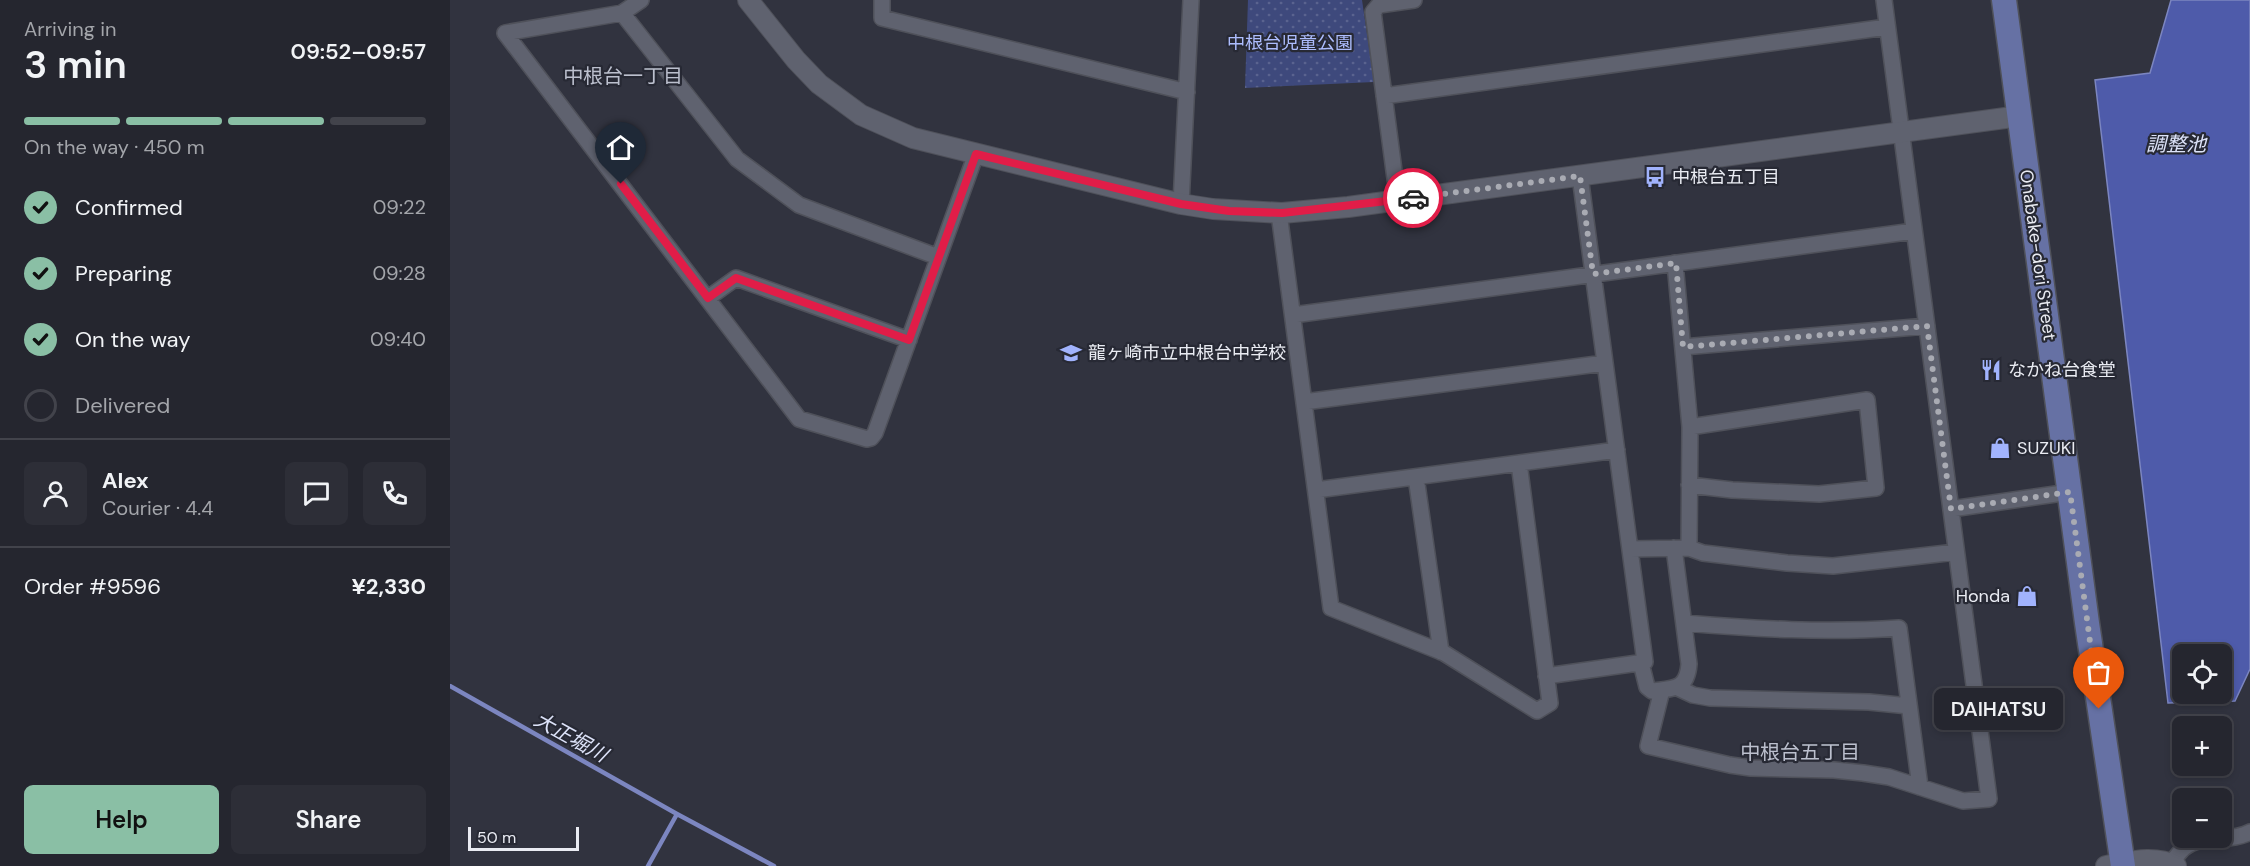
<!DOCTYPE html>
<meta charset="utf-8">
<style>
:root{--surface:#25262f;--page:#2d2e37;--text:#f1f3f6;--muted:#a3a5aa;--line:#42434b;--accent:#8abfa5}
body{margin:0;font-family:"DM Sans","Noto Sans JP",sans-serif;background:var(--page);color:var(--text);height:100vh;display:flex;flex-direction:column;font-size:22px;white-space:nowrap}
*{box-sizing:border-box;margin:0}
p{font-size:20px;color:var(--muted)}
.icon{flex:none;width:33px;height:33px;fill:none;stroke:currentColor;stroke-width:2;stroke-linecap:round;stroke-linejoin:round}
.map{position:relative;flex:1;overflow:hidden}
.sheet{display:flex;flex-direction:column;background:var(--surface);width:450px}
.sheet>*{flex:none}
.controls{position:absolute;left:1722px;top:644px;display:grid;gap:12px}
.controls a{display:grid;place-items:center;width:60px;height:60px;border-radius:9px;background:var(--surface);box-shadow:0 3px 9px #0003,0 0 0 2px var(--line);font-size:30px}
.scale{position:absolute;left:18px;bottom:15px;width:111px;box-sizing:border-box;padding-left:6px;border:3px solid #e9ebf2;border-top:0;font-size:16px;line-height:21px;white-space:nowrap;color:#e9ebf2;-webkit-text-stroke:4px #272934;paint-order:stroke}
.pin{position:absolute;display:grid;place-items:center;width:51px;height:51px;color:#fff;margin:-62px -26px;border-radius:50% 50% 50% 0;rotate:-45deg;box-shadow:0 0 6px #0007}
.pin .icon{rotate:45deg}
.courier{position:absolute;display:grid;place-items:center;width:60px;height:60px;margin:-30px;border:4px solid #e11d48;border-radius:50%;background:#fff;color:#222;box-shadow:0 2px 8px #0007}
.bubble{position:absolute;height:42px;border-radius:9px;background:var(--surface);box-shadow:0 3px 9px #0003,0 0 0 2px var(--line);font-size:20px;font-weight:600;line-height:42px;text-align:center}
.headline em{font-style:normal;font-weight:600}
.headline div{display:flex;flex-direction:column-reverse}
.headline{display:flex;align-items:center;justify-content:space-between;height:102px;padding:0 24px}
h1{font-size:39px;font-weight:600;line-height:45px}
.bar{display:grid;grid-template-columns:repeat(4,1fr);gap:9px 6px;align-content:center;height:72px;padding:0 24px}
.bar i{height:8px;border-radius:4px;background:var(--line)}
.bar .selected{background:var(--accent)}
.bar p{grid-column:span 4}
.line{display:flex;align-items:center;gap:15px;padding:0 24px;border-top:2px solid var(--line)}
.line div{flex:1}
.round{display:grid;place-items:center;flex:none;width:63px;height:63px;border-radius:9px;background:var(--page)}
ol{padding:0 24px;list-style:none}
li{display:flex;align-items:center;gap:18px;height:66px}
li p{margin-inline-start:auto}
li .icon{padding:6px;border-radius:50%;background:var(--accent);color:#111;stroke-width:4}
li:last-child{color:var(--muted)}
li i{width:33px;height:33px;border:3px solid var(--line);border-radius:50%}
.button{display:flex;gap:12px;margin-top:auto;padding:12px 24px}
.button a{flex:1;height:69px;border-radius:9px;background:var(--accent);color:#111;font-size:24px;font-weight:600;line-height:69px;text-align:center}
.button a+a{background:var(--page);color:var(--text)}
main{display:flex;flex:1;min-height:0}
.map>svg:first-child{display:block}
.park{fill:url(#park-dots)}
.water{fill:#4e5baa;stroke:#7c86c0;stroke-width:1.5;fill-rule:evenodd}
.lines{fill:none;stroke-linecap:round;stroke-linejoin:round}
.stream{stroke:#7c86c0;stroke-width:4.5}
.minor-casing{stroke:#4f515a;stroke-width:18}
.tertiary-casing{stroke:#4f515a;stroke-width:22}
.primary-casing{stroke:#4f515a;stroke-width:27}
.minor{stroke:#5f626f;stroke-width:15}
.tertiary{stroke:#5f626f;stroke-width:20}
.primary{stroke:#6671a4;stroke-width:24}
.done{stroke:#a9abb3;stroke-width:6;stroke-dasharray:0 10.8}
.route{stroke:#e11d48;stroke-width:8}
.labels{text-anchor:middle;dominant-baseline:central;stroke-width:4.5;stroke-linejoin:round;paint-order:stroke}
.park-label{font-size:18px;fill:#adbdfe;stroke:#272934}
.poi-label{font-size:18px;fill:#e9ebf2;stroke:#272934;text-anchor:start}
.street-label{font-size:18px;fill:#e9ebf2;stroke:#272934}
.neighbourhood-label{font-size:20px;fill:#bcc0ce;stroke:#272934}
.water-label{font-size:20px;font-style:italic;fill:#dde3f9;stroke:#272934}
</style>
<main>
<section class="sheet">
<div class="headline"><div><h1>3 min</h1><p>Arriving in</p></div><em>09:52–09:57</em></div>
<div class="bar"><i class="selected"></i><i class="selected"></i><i class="selected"></i><i></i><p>On the way · 450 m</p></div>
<ol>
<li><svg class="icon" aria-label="check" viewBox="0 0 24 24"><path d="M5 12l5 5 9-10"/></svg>Confirmed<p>09:22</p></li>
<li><svg class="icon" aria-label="check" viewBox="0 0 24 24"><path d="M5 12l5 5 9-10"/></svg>Preparing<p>09:28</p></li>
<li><svg class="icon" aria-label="check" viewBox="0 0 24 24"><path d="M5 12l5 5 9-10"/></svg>On the way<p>09:40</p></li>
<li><i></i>Delivered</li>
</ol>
<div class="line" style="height:108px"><a class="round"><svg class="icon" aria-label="person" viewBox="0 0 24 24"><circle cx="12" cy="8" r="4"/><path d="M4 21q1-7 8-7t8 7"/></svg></a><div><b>Alex</b><p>Courier · 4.4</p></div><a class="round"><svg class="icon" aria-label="chat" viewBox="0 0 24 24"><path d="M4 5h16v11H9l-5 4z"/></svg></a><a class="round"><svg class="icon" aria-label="phone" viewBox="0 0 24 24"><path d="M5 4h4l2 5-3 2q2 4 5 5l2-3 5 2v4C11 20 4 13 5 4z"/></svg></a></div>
<div class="line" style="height:78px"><div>Order #9596</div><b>¥2,330</b></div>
<div class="button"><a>Help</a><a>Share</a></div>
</section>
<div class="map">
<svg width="1800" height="866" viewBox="0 0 1800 866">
<defs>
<pattern id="park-dots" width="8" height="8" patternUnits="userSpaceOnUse" patternTransform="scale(1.5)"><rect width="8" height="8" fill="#3e497c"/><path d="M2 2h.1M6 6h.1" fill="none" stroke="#5a638f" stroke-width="1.8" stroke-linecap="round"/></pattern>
</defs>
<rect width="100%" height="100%" fill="#31333f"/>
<path class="park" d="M 798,0 L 912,0 L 924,82 L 795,88 Z"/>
<path class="water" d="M 1721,0 L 1800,0 L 1800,669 L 1785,701 L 1718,703 L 1645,80 L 1700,73 ZM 1732,654 L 1772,654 L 1772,693 L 1732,693 Z"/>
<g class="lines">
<path class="stream" d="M 0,686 L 227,814 L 324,866
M 198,866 L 227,814"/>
<defs>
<path id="minor" d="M 191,0 L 172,13 L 55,33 L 349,419 L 417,439 L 421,438 L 425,433 L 526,154
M 432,0 L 432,18 L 737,92
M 172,13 L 287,159 L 349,205 L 488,257
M 934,96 L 1437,27
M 948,201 L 923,12 L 929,5 L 964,0
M 731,204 L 741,0
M 829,213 L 881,608 L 994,653 L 1087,711 L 1100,703 L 1069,463
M 1225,263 L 1240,427 L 1239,548
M 258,298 L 286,278 L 459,340
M 843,315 L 1464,231
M 1233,347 L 1477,326
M 854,402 L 1155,363
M 966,477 L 991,652
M 1239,485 L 1282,490 L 1369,494 L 1426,488 L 1417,400 L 1240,427
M 866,490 L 1167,450
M 1501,509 L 1620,492
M 1180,549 L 1239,548 L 1253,553 L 1337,563 L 1383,566 L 1506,552
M 1234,623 C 1306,629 1377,633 1449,628 L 1470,787
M 1191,663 L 1197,687 L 1202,691 C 1224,688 1237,690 1239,664 L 1224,548
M 1096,676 L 1195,662 L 1130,176
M 1228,688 L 1243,695 L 1260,698 L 1419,702 L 1459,706
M 1212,690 L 1198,746 L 1280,765 L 1301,768 L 1384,770 L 1413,773 L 1439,777 L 1513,801 L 1539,799 L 1434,0
M 1721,863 C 1725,859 1729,852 1734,848 C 1752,833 1781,843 1800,832"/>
<path id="tertiary" d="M 298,0 L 346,60 L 369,84 L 411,115 L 463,138 L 731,204 L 763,209 L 832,213 L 898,207 L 1570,116
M 1656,866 C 1680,862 1704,855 1726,866"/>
<path id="primary" d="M 1554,0 L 1637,623 L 1673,866"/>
</defs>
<use href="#minor" class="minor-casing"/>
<use href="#tertiary" class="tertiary-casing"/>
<use href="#primary" class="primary-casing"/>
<use href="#minor" class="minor"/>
<use href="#tertiary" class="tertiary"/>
<use href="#primary" class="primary"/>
</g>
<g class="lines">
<path class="done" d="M 963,198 L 1130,176 L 1143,274 L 1226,263 L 1233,347 L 1477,326 L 1501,509 L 1620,492 L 1649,709"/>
<path class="route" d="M 171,184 L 258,298 L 286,278 L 459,340 L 526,154 L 731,204 L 779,211 L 832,213 L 963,198"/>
</g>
<defs>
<symbol id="bus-bare" viewBox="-9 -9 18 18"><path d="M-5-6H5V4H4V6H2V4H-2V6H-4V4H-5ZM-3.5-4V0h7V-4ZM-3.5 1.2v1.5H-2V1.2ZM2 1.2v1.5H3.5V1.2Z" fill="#a1b3fd" stroke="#272934" stroke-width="2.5" paint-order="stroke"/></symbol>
<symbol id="school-bare" viewBox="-9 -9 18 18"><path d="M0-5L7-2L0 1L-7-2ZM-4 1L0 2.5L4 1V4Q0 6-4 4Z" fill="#a1b3fd" stroke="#272934" stroke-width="2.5" paint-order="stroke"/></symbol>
<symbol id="restaurant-bare" viewBox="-9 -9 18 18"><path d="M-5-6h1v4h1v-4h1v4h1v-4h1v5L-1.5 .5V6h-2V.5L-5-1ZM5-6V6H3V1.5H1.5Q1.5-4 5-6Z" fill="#a1b3fd" stroke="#272934" stroke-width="2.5" paint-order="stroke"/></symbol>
<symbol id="shop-bare" viewBox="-9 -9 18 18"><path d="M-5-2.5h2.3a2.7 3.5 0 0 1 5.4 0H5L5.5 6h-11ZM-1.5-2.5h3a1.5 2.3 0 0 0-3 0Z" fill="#a1b3fd" stroke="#272934" stroke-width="2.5" paint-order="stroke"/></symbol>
</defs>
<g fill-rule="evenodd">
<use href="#bus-bare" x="1190" y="162" width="30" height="30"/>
<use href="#school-bare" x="606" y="338" width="30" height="30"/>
<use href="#restaurant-bare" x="1526" y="355" width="30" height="30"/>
<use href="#shop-bare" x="1535" y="433" width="30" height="30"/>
<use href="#shop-bare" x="1562" y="581" width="30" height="30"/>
</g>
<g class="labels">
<g class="park-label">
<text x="840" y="43">中根台児童公園</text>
</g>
<g class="poi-label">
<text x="1222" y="177">中根台五丁目</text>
<text x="638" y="353">龍ヶ崎市立中根台中学校</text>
<text x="1558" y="370">なかね台食堂</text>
<text x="1567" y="448">SUZUKI</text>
<text x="1560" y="596" text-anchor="end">Honda</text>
</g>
<g class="street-label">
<text transform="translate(1588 255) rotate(82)">Onabake-dori Street</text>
</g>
<g class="neighbourhood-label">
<text x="173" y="76">中根台一丁目</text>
<text x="1350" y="752">中根台五丁目</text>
</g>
<g class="water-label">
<text x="1726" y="144">調整池</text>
<text transform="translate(121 737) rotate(29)">大正堀川</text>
</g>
</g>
</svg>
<div class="controls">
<a><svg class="icon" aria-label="locate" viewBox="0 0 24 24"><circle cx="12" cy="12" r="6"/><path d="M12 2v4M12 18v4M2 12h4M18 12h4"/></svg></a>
<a>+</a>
<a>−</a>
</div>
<div class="scale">50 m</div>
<div class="pin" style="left:1649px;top:709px;background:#ea580c"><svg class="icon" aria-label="bag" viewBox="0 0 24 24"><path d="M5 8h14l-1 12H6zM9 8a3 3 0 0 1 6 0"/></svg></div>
<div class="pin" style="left:171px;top:184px;background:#1f2937"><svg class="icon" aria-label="home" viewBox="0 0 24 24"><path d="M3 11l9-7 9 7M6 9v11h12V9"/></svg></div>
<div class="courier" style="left:963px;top:198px"><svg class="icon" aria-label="car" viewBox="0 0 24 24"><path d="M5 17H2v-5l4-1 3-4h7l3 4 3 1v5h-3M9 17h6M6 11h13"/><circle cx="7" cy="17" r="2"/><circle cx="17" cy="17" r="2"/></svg></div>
<div class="bubble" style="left:1484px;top:688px;width:129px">DAIHATSU</div>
</div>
</main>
